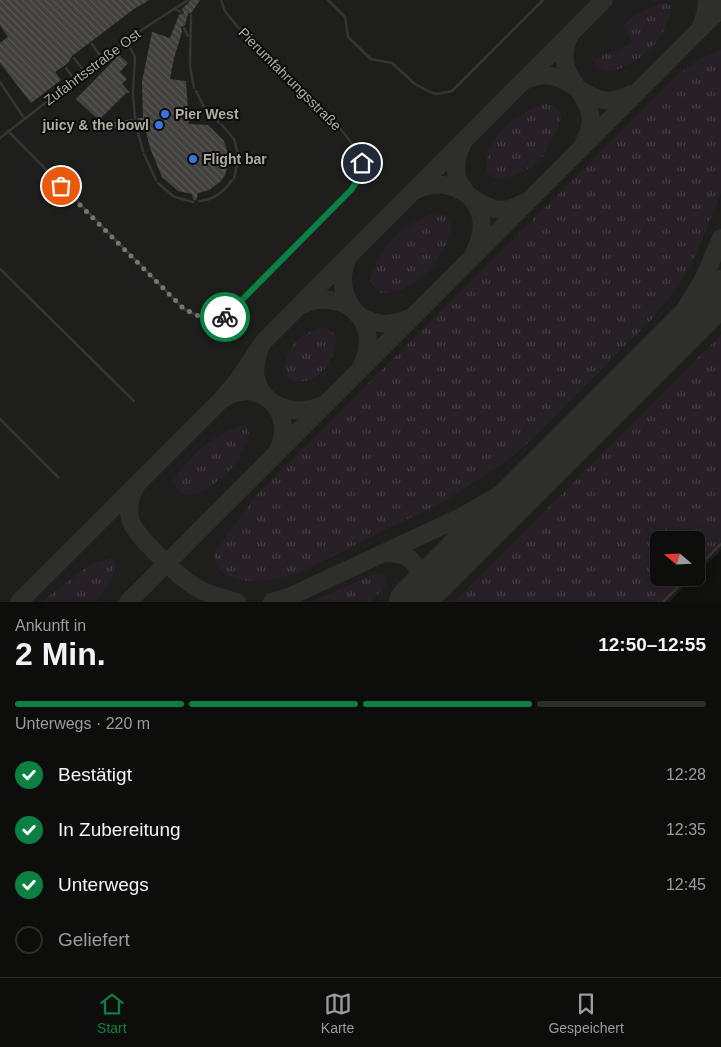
<!DOCTYPE html>
<html lang="de">
<meta charset="utf-8">
<style>
:root{--surface:#0d0d0c;--page:#161615;--text:#f1f3f6;--muted:#9a9c9d;--line:#2d2d2d;--accent:#0b8043}
body{margin:0;font-family:Arial,sans-serif;background:var(--page);color:var(--text);height:100vh;display:flex;flex-direction:column;font-size:19px;white-space:nowrap}
*{box-sizing:border-box;margin:0}
p{font-size:16px;color:var(--muted)}
.icon{flex:none;width:28px;height:28px;fill:none;stroke:currentColor;stroke-width:2;stroke-linecap:round;stroke-linejoin:round}
.map{position:relative;height:602px;overflow:hidden}
.details{display:flex;flex-direction:column;background:var(--surface);flex:1}
.details>*{flex:none}
.needle{width:32px;rotate:289deg}
.tools{position:absolute;left:650px;top:531px;display:grid;gap:10px}
.tools a{display:grid;place-items:center;width:55px;height:55px;border-radius:8px;background:var(--surface);box-shadow:0 2px 12px #0003,0 0 0 1px var(--line);font-size:25px}
.pin{position:absolute;display:grid;place-items:center;width:42px;height:42px;color:#fff;margin:-21px;border:2px solid #fff;border-radius:50%;box-shadow:0 1px 5px #0007}
.courier{position:absolute;display:grid;place-items:center;width:50px;height:50px;margin:-25px;border:4px solid #0b8043;border-radius:50%;background:#fff;color:#222;box-shadow:0 1px 6px #0007}
.overview em{font-style:normal;font-weight:800}
.overview div{display:flex;flex-direction:column-reverse}
.overview{display:flex;align-items:center;justify-content:space-between;height:85px;padding:0 15px}
h1{font-size:32px;font-weight:800;line-height:38px}
.bar{display:grid;grid-template-columns:repeat(4,1fr);gap:8px 5px;align-content:center;height:60px;padding:0 15px}
.bar i{height:6px;border-radius:4px;background:var(--line)}
.bar .selected{background:var(--accent)}
.bar p{grid-column:span 4}
ol{padding:0 15px;list-style:none}
li{display:flex;align-items:center;gap:15px;height:55px}
li p{margin-inline-start:auto}
li .icon{padding:5px;border-radius:50%;background:var(--accent);color:#fff;stroke-width:4}
li:last-child{color:var(--muted)}
li i{width:28px;height:28px;border:2px solid var(--line);border-radius:50%}
.dock{display:flex;justify-content:space-around;align-items:center;height:70px;border-top:1px solid var(--line);background:var(--surface);font-size:14px;color:var(--muted)}
.dock a{display:grid;justify-items:center;gap:2px}
.dock .selected{color:var(--accent)}
.map>svg:first-child{display:block}
.built{fill:#1e1e1c}
.grass{fill:url(#grass-tufts)}
.lines{fill:none;stroke-linecap:round;stroke-linejoin:round}
.taxiway{stroke:#2e2e2b;stroke-width:18}
.runway{stroke:#2e2e2b;stroke-width:44}
.building{fill:url(#building-back-hatch)}
.lane{stroke:#353531;stroke-width:2.5}
.done{stroke:#78766f;stroke-width:5;stroke-dasharray:0 9}
.route{stroke:#0b8043;stroke-width:6}
.poi-dot{fill:#3873e0;stroke:#0c0c0b;stroke-width:2}
.labels{text-anchor:middle;dominant-baseline:central;stroke-width:4;stroke-linejoin:round;paint-order:stroke}
.street-label{font-size:14px;fill:#b0aca2;stroke:#0c0c0b}
.poi-label{font-size:14px;font-weight:bold;fill:#b0aca2;stroke:#0c0c0b;text-anchor:start}
</style>
<div class="map">
<svg width="721" height="602" viewBox="0 0 721 602">
<defs>
<pattern id="grass-tufts" width="24" height="20" patternUnits="userSpaceOnUse" patternTransform="scale(1.25)"><rect width="24" height="20" fill="#282027"/><path d="M3 7l-1-3M5 7V3M7 7l1-3M15 17l-1-3M17 17v-4M19 17l1-3" fill="none" stroke="#453e43"/></pattern>
<pattern id="building-back-hatch" width="6" height="6" patternUnits="userSpaceOnUse" patternTransform="scale(1.25)"><rect width="6" height="6" fill="#41403c"/><path d="M-1 5l2 2M0 0l6 6M5-1l2 2" fill="none" stroke="#5a5955"/></pattern>
</defs>
<rect width="100%" height="100%" fill="#111110"/>
<path class="built" d="M 0,0 L 721,0 L 721,550 L 696,575 L 696,540 L 659,540 L 659,578 L 693,578 L 669,602 L 0,602 Z"/>
<path class="grass" d="M 663,2 L 672,6 C 670,17 665,30 659,39 C 648,54 615,81 596,66 L 594,59 L 633,43 L 623,26 L 633,16 Z
M 721,50 L 721,193 L 696,255 L 675,290 L 652,319 L 532,440 L 503,463 L 443,502 L 302,571 C 275,580 242,589 218,569 L 214,556 L 218,547 L 259,492 L 680,73 L 701,58 Z
M 547,104 C 575,112 552,134 547,148 C 546,151 544,156 540,160 C 528,171 498,189 486,171 C 483,137 517,111 547,104 Z
M 431,214 L 445,215 L 452,225 C 446,258 417,295 380,293 L 370,281 C 379,246 400,228 431,214 Z
M 319,328 L 326,328 L 335,334 C 341,358 314,392 288,378 C 278,355 298,335 319,328 Z
M 721,335 L 721,541 L 696,566 L 696,540 L 659,540 L 659,578 L 685,578 L 661,602 L 454,602 Z
M 240,426 L 246,426 L 249,433 C 246,446 239,461 229,471 C 217,484 182,510 173,481 C 190,456 211,436 240,426 Z
M 111,558 L 116,563 L 111,580 L 96,602 L 41,602 L 91,564 Z
M 377,573 L 385,575 L 387,585 L 370,602 L 311,602 Z"/>
<g class="lines">
<path class="taxiway" d="M 701,26 L 706,12 L 707,0
M 570,35 C 546,83 611,96 584,142
M 524,81 C 571,57 584,120 631,94
M 463,142 C 458,154 453,166 458,180 C 462,189 469,195 474,202 C 485,217 483,235 475,251
M 414,191 C 468,165 477,230 523,203
M 348,258 C 339,277 342,294 354,310
M 302,305 C 344,286 383,322 362,365
M 358,315 C 376,325 390,327 409,318
M 259,351 C 243,394 283,422 323,405
M 623,390 L 681,316 L 704,278 L 721,238
M 223,399 C 259,375 297,412 278,450
M 135,488 C 129,499 127,510 131,522 C 138,538 181,579 197,588 C 209,595 224,598 237,602
M 382,554 C 414,548 431,577 411,602
M 19,602 L 220,401 L 236,383 L 264,341 L 604,0
M 128,602 L 721,8
M 272,602 L 289,597 L 459,518 L 501,494 L 541,466 L 579,433"/>
<path class="runway" d="M 411,602 L 721,292"/>
</g>
<path class="building" d="M 0,0 L 149,0 L 134,9 L 72,56 L 68,63 L 55,72 L 61,80 L 31,103 L 0,63 L 0,43 L 8,37 L 0,25 Z
M 191,0 L 200,0 L 192,12 L 188,14 L 185,25 L 181,27 L 182,32 L 174,58 L 170,79 L 186,81 L 189,124 L 208,125 L 224,141 L 228,154 L 235,154 L 237,157 L 235,160 L 229,160 L 225,175 L 220,182 L 209,190 L 198,193 L 196,201 L 193,199 L 192,194 L 178,191 L 162,177 L 150,148 L 144,123 L 136,122 L 138,118 L 143,118 L 142,82 L 152,32 L 170,38 L 179,15 L 184,13 L 182,9 Z
M 119,55 L 128,63 L 120,72 L 127,79 L 122,84 L 130,93 L 126,93 L 99,120 L 76,99 Z
M 132,119 L 135,122 L 133,125 L 102,130 L 106,127 L 103,124 Z"/>
<g class="lines">
<path class="lane" d="M 328,0 L 345,17 L 348,37 L 371,59 L 392,63 L 415,84 L 430,92 L 437,94 L 452,91 L 543,0
M 175,9 L 181,12
M 191,15 L 190,66 L 194,88
M 184,28 L 188,36
M 126,40 L 135,57 L 133,91
M 92,44 L 102,58
M 74,58 L 84,71
M 66,68 L 74,79
M 0,82 L 24,118
M 196,91 L 204,107 L 219,123
M 133,93 L 135,119
M 136,125 L 143,151
M 222,125 L 234,139 L 238,154
M 8,131 L 184,309 L 207,320 L 224,317 L 351,190 C 357,182 363,172 361,162 C 358,136 260,48 236,25 L 225,11 L 221,0
M 0,138 L 126,40 L 188,0
M 144,154 L 156,180
M 234,178 L 238,160
M 158,183 L 173,196
M 175,197 L 193,202
M 199,201 C 213,200 224,192 232,180
M 0,269 L 134,401
M 0,419 L 58,477
M 696,569 L 721,544
M 663,602 L 687,578"/>
</g>
<g class="lines">
<path class="done" d="M 61,186 L 184,309 L 207,320 L 225,317"/>
<path class="route" d="M 225,317 L 351,190 L 357,181 L 362,163"/>
</g>
<g class="poi-dot">
<circle cx="165" cy="114" r="5"/>
<circle cx="159" cy="125" r="5"/>
<circle cx="193" cy="159" r="5"/>
</g>
<g class="labels">
<g class="street-label">
<text transform="translate(92 67) rotate(-37)">Zufahrtsstraße Ost</text>
<text transform="translate(290 79) rotate(45)">Pierumfahrungsstraße</text>
</g>
<g class="poi-label">
<text x="175" y="114">Pier West</text>
<text x="149" y="125" text-anchor="end">juicy &amp; the bowl</text>
<text x="203" y="159">Flight bar</text>
</g>
</g>
</svg>
<div class="tools">
<a><svg class="needle" viewBox="-14 -14 28 28"><path d="M0-13l5 13h-10z" fill="#e53935"/><path d="M0 13l5-13h-10z" fill="#9a9c9d"/></svg></a>
</div>
<div class="pin" style="left:61px;top:186px;background:#ea580c"><svg class="icon" aria-label="bag" viewBox="0 0 24 24"><path d="M5 8h14l-1 12H6zM9 8a3 3 0 0 1 6 0"/></svg></div>
<div class="pin" style="left:362px;top:163px;background:#1f2937"><svg class="icon" aria-label="home" viewBox="0 0 24 24"><path d="M3 11l9-7 9 7M6 9v11h12V9"/></svg></div>
<div class="courier" style="left:225px;top:317px"><svg class="icon" aria-label="bike" viewBox="0 0 24 24"><circle cx="6" cy="16" r="4"/><circle cx="18" cy="16" r="4"/><path d="M6 16l4-8h5l3 8M10 8l3 8H6M13 5h3"/></svg></div>
</div>
<section class="details">
<div class="overview"><div><h1>2 Min.</h1><p>Ankunft in</p></div><em>12:50–12:55</em></div>
<div class="bar"><i class="selected"></i><i class="selected"></i><i class="selected"></i><i></i><p>Unterwegs · 220 m</p></div>
<ol>
<li><svg class="icon" aria-label="check" viewBox="0 0 24 24"><path d="M5 12l5 5 9-10"/></svg>Bestätigt<p>12:28</p></li>
<li><svg class="icon" aria-label="check" viewBox="0 0 24 24"><path d="M5 12l5 5 9-10"/></svg>In Zubereitung<p>12:35</p></li>
<li><svg class="icon" aria-label="check" viewBox="0 0 24 24"><path d="M5 12l5 5 9-10"/></svg>Unterwegs<p>12:45</p></li>
<li><i></i>Geliefert</li>
</ol>
</section>
<nav class="dock">
<a class="selected"><svg class="icon" aria-label="home" viewBox="0 0 24 24"><path d="M3 11l9-7 9 7M6 9v11h12V9"/></svg>Start</a>
<a><svg class="icon" aria-label="map" viewBox="0 0 24 24"><path d="M3 6l6-2 6 2 6-2v14l-6 2-6-2-6 2zM9 4v14M15 6v14"/></svg>Karte</a>
<a><svg class="icon" aria-label="saved" viewBox="0 0 24 24"><path d="M7 4h10v16l-5-4-5 4z"/></svg>Gespeichert</a>
</nav>
